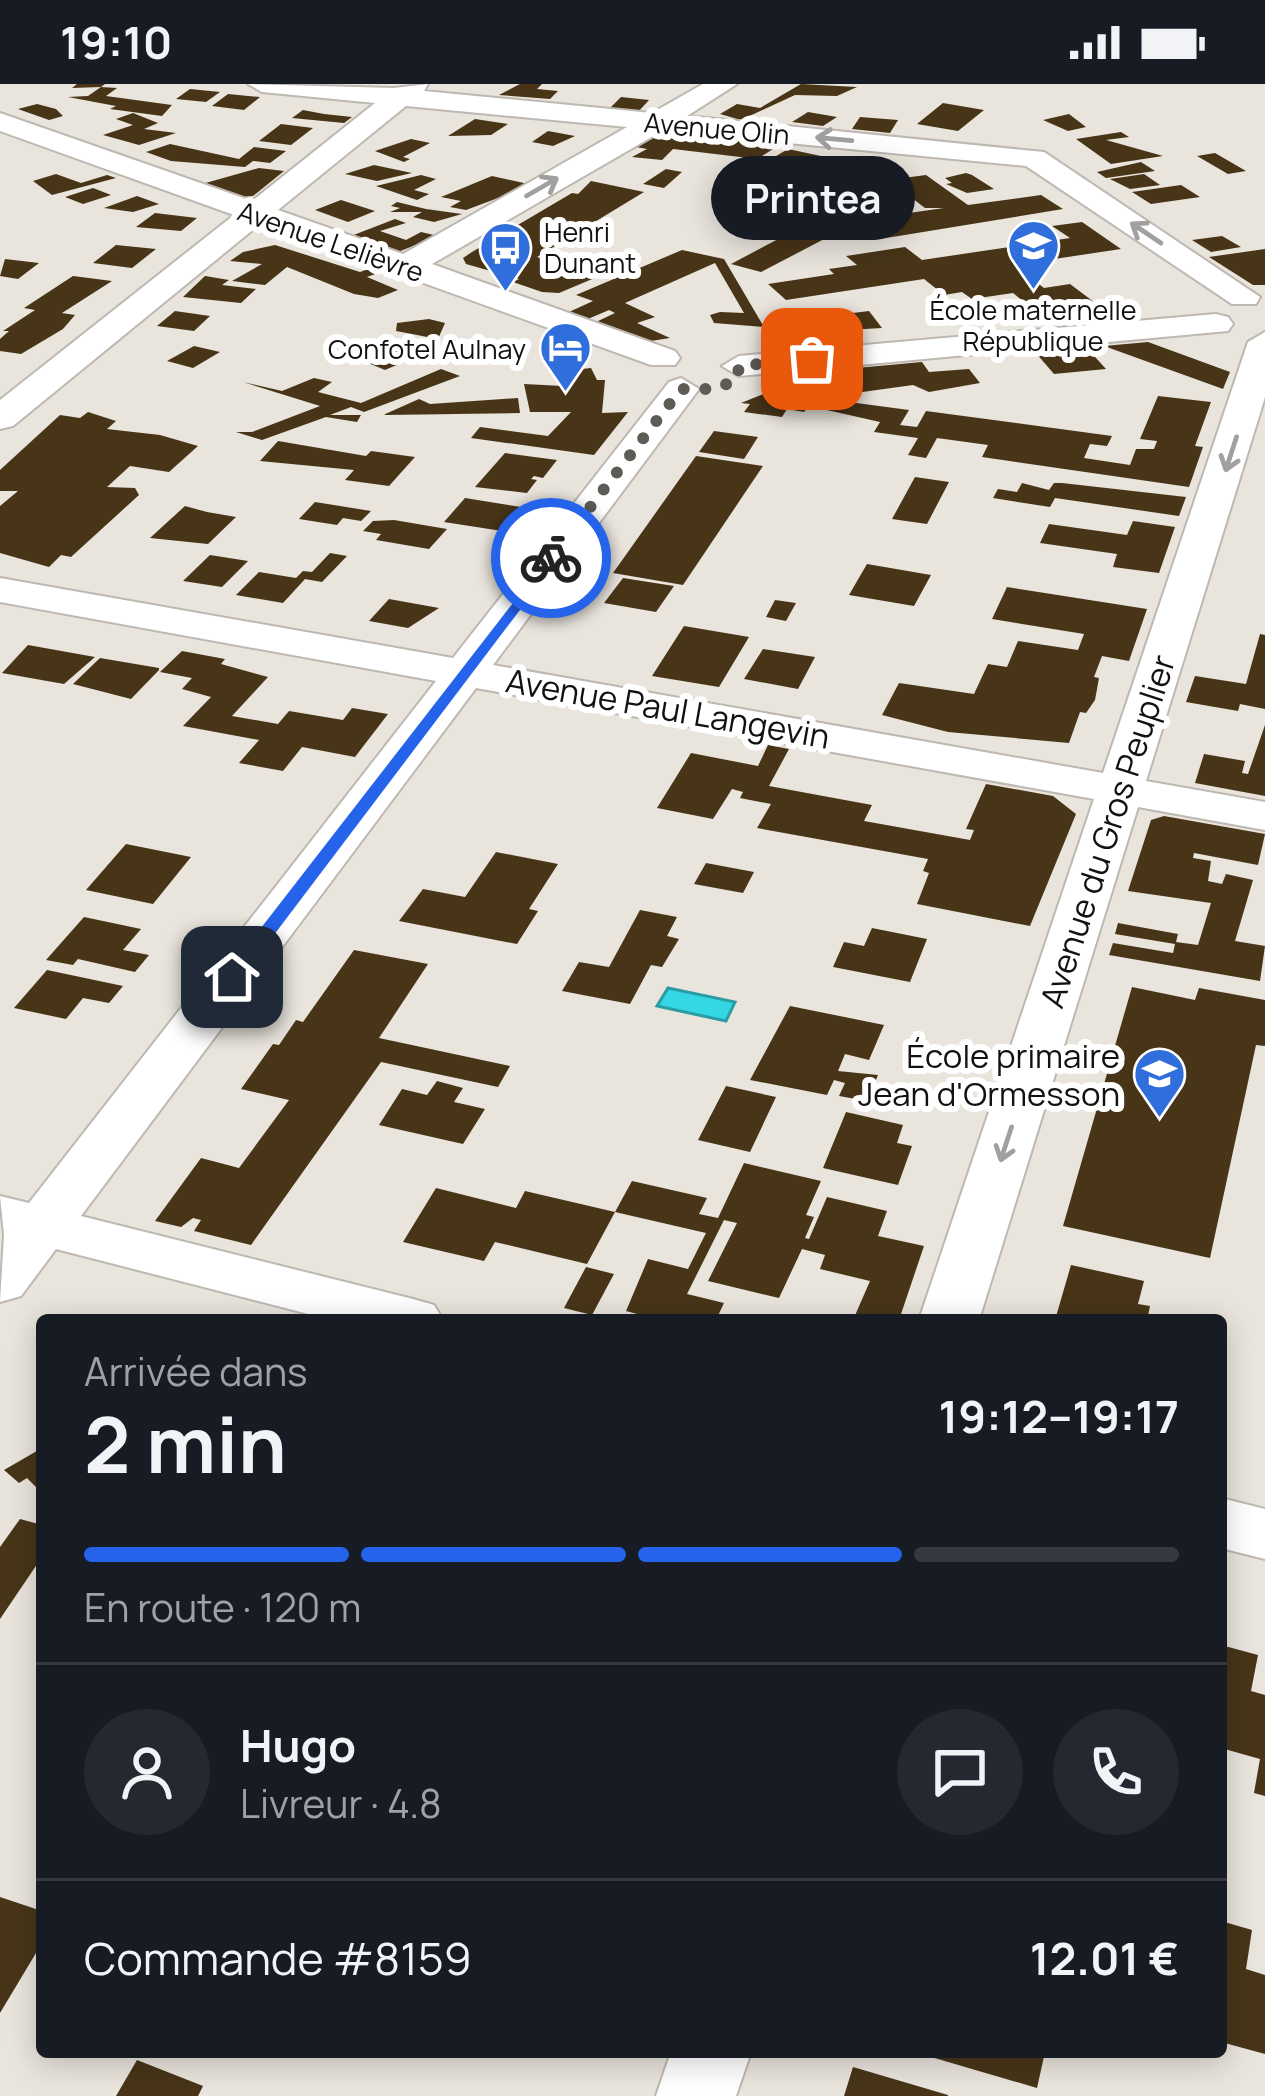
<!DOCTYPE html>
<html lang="fr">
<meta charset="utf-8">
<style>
:root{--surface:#171b24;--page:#242831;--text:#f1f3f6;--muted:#9ea1a6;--line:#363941;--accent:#2563eb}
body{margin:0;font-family:Manrope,sans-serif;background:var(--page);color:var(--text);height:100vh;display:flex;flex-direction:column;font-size:45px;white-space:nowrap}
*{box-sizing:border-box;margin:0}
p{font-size:39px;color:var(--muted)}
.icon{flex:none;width:66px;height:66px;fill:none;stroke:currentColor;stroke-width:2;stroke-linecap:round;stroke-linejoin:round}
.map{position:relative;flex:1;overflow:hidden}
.panel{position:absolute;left:36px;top:1230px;width:1191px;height:744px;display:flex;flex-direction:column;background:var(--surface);border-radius:12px;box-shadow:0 6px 30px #0003}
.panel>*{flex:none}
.pin{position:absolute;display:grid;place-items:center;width:102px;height:102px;color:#fff;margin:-51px;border-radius:24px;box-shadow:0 6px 18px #0006}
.courier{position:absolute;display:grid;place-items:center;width:120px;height:120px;margin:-60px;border:9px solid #2563eb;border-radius:50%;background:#fff;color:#222;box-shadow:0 3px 15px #0007}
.bubble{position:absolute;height:84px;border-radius:42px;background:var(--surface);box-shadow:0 6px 30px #0003;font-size:39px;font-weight:700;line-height:84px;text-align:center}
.headline em{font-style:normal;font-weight:700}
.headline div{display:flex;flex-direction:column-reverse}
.headline{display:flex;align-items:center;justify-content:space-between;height:204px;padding:0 48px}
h1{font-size:78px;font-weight:700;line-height:90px}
.bar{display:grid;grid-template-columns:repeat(4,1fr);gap:18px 12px;align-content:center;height:144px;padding:0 48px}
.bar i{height:15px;border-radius:9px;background:var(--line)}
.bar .active{background:var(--accent)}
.bar p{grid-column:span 4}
.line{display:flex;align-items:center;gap:30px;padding:0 48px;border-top:3px solid var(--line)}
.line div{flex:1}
.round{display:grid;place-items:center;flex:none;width:126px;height:126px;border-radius:63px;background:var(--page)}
.status{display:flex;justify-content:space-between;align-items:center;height:84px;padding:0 60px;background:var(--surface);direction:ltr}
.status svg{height:33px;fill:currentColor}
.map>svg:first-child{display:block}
.water{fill:#34d8e4;stroke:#2a9ca4;stroke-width:3}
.building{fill:#483518}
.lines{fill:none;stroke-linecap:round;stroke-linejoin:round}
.street-casing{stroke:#bdb8b1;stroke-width:4}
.street{fill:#fff;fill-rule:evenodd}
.oneway{stroke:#a1a09f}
.route{fill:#2563eb}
.done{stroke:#5e5b57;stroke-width:12;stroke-dasharray:0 21.6}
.labels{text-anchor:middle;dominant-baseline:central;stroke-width:12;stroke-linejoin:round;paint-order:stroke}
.far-street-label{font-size:27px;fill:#13110f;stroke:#fff}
.far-poi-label{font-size:27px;fill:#13110f;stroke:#fff;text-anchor:start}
.street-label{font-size:33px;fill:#13110f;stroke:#fff}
.poi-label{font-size:33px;fill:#13110f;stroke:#fff;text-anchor:end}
</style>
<div class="status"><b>19:10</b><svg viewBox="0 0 49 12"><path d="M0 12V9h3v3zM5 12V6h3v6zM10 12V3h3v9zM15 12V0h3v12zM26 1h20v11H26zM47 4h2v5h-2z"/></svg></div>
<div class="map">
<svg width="1265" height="2012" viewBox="0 0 1265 2012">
<rect width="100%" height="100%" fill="#e9e4dc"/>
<path class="water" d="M 668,904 L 735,918 L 726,937 L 657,922 Z"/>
<path class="building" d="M 77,0 L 105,0 L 101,3 L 117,4 L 106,12 L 172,21 L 162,32 L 110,25 L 116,22 L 68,13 L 88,12 L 101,3 L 72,4 Z
M 520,0 L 542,0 L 537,5 L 558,7 L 550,15 L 499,11 Z
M 801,0 L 857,3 L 837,12 L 795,11 L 741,36 L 720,30 L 737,20 L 760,24 Z
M 190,5 L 220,8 L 206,18 L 176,15 Z
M 228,10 L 260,13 L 244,26 L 212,22 Z
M 621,13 L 649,16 L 639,27 L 610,24 Z
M 943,19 L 984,26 L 958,47 L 917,40 Z
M 37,20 L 56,25 L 63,32 L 49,36 L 18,25 Z
M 303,26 L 324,30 L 352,33 L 344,39 L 292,34 Z
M 808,28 L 837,33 L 823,42 L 792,38 Z
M 133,29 L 158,39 L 144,45 L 176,49 L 139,61 L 103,51 L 133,41 L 116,35 Z
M 1069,30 L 1086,43 L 1068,47 L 1043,36 Z
M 860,33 L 898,36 L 890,49 L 852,45 Z
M 475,35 L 508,40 L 491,51 L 448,52 Z
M 281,40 L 313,44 L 291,61 L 259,57 Z
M 670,46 L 748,54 L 740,59 L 773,65 L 757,75 L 673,65 L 662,76 L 632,73 L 647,65 L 631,62 Z
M 548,47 L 575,52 L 553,62 L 532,58 Z
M 1121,48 L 1129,53 L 1106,56 L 1163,72 L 1111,80 L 1076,55 Z
M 411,55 L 430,59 L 403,73 L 410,75 L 404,78 L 375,67 Z
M 170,60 L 239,75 L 254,63 L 286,67 L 270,79 L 253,77 L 245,83 L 171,77 L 146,68 Z
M 788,65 L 821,72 L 805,82 L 771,75 Z
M 1215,69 L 1246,87 L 1228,90 L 1197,72 Z
M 844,73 L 898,84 L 864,91 L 827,84 Z
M 1141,78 L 1155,87 L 1106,94 L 1097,88 Z
M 374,81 L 412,89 L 377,97 L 345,90 Z
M 259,84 L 284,87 L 253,112 L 239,113 L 202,100 Z
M 666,85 L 682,88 L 664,104 L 643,100 Z
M 966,89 L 972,91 L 994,105 L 967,109 L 946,100 L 952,99 L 945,94 Z
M 56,90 L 81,99 L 107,91 L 116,94 L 52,111 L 33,97 Z
M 1144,90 L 1160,101 L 1130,105 L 1110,95 Z
M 421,91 L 436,95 L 414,106 L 429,110 L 417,116 L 376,102 Z
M 926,91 L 968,121 L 1041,111 L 1063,125 L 874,156 L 830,152 L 761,188 L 731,180 L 782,153 L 772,150 L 822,124 L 839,139 L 944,124 L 925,124 L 888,96 Z
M 492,92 L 533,101 L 466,126 L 450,123 L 461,117 L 441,113 Z
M 591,97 L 644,108 L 537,173 L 597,193 L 559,209 L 542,208 L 513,198 L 519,195 L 466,180 L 463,174 L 472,168 L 572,109 L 578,110 Z
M 1181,101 L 1200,113 L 1151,120 L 1132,108 Z
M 93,104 L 111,111 L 83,120 L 65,113 Z
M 137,112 L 159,120 L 133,128 L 104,124 Z
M 341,116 L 375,127 L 348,138 L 315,126 Z
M 397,118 L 426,125 L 462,130 L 434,138 L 413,133 L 422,128 L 390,128 L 400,124 L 391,122 Z
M 155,129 L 197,134 L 181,147 L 136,143 Z
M 395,135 L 406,139 L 380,147 L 406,156 L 421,148 L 438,152 L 398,168 L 351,152 Z
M 1082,138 L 1121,165 L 1014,181 L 1044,204 L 1070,200 L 1106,227 L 1042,232 L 1013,209 L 972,215 L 962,208 L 944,211 L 924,195 L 786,216 L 768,200 L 834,190 L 829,185 L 857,181 L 846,172 L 905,163 L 922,176 L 1070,154 L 1052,142 Z
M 1222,152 L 1241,163 L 1211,168 L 1192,156 Z
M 116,161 L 156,165 L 132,184 L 93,179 Z
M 275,161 L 360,188 L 368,185 L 378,189 L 367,193 L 398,206 L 378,214 L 354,210 L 287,183 L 265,201 L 232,197 L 262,180 L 230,177 L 243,168 Z
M 1265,165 L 1265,201 L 1253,201 L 1209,173 Z
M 682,166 L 724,175 L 764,243 L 714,239 L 710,231 L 720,228 L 744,229 L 715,179 L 625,219 L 655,233 L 637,239 L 670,254 L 651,257 L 596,238 L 615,229 L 609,226 L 588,235 L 569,228 L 593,217 L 576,211 Z
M 5,175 L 39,179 L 18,195 L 0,192 Z
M 73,192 L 112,197 L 62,229 L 75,231 L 63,245 L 21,270 L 0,267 L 0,255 L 9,247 L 3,247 L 35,226 L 24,224 Z
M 205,192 L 229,196 L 222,201 L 256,205 L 241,219 L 183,213 Z
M 175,227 L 210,232 L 194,247 L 157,242 Z
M 869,227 L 882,244 L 796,249 L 788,237 Z
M 429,235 L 445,239 L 438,255 L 396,247 L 397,239 Z
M 1148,258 L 1230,288 L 1223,305 L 1104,262 Z
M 194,262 L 220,268 L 193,284 L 167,277 Z
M 393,263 L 402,267 L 384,274 L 399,280 L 385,286 L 361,276 Z
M 1086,263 L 1106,285 L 1054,290 L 1035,268 Z
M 922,278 L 929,288 L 969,285 L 980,299 L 929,308 L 913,301 L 819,314 L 909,326 L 900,341 L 917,343 L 926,327 L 1112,352 L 1107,362 L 1090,360 L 1084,374 L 1130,381 L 1136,365 L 1154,365 L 1157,357 L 1140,355 L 1158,312 L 1211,318 L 1195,362 L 1203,363 L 1189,403 L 982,373 L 988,361 L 937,354 L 926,374 L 908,371 L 918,354 L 874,348 L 880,338 L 809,322 L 804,328 L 787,325 L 782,333 L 744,328 L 750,320 L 741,319 L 768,308 L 780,291 Z
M 591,284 L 597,296 L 605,296 L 602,329 L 628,328 L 594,371 L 471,354 L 480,343 L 548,352 L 571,328 L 530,328 L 524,300 L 563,302 L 555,288 Z
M 441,285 L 460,292 L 364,328 L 351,323 L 330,331 L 361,331 L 357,338 L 326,333 L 262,356 L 236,348 L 252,348 L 320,322 L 243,298 L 282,307 L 314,294 L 332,298 L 318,308 L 361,319 Z
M 518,314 L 520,329 L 383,331 L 419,315 L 430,320 Z
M 88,328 L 116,337 L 107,345 L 160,351 L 198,362 L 169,388 L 130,382 L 107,403 L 135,404 L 139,411 L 71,473 L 61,471 L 49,483 L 0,469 L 0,422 L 18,407 L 0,407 L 0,386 L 60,331 L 80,334 Z
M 714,347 L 758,353 L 744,375 L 699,368 Z
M 278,357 L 366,372 L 371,367 L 415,373 L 389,402 L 345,396 L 354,386 L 260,377 Z
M 505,369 L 557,376 L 543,394 L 534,392 L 531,395 L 537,396 L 527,409 L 475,403 Z
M 696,372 L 763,382 L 683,501 L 613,489 Z
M 915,393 L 949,398 L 927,440 L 892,435 Z
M 1022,399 L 1049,406 L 1054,399 L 1062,399 L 1186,413 L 1179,432 L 1055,414 L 1050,423 L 993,414 L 998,405 L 1017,408 Z
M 465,414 L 521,423 L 502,447 L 444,438 Z
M 315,418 L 371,427 L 361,437 L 343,434 L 337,441 L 299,435 Z
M 185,422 L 207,428 L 236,433 L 208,460 L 150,454 Z
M 394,436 L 447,445 L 429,465 L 376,456 L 381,450 L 363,447 L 373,437 Z
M 1133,437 L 1175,443 L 1159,489 L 1113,483 L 1117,470 L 1040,459 L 1049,440 L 1127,451 Z
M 330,469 L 347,472 L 322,498 L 305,495 L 283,519 L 236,511 L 259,488 L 296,494 L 303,487 L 312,488 Z
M 210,471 L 248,477 L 222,503 L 183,497 Z
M 867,480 L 931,491 L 914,522 L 849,511 Z
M 623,494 L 674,502 L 656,528 L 604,519 Z
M 1007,503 L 1147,525 L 1129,577 L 1102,572 L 1094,593 L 1099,594 L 1095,616 L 1086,629 L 1080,628 L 1069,659 L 948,648 L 882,631 L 899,599 L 974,610 L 988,580 L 1007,583 L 1018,557 L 1078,566 L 1084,550 L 992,535 Z
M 389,515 L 439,524 L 408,544 L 369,537 Z
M 775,516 L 796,519 L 786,537 L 766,533 Z
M 684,542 L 749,553 L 719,603 L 652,592 Z
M 1260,550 L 1265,551 L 1265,625 L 1240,620 L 1238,627 L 1186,618 L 1195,592 L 1246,600 Z
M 28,561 L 95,573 L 64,600 L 2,589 Z
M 763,565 L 815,573 L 798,605 L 744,595 Z
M 182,567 L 225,575 L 221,580 L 268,593 L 232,632 L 278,640 L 289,627 L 343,636 L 352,624 L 388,630 L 355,673 L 302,663 L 283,687 L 239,679 L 259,656 L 183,642 L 211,613 L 182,605 L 192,594 L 160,588 Z
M 100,574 L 159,584 L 159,586 L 131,615 L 73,600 Z
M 1265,641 L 1265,712 L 1195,699 L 1204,670 L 1245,677 L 1242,689 L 1248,690 Z
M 768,661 L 789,665 L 769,702 L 872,721 L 864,737 L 970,756 L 974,746 L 966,745 L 986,700 L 1053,712 L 1076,730 L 1030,842 L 917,820 L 929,789 L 923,787 L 928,775 L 757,744 L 771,720 L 740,714 L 743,708 L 732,705 L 713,735 L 657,724 L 691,669 L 758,682 Z
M 1164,732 L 1265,750 L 1258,781 L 1194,769 L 1193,774 L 1211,777 L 1208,797 L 1222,800 L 1226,790 L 1253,796 L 1235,857 L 1265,862 L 1260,897 L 1109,871 L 1113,859 L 1173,869 L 1175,860 L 1115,850 L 1118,839 L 1178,850 L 1176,858 L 1198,861 L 1211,819 L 1128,807 L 1151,736 Z
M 126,760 L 191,773 L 153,820 L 86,806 Z
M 496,768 L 558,780 L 529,825 L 538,827 L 517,860 L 399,837 L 423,805 L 465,813 Z
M 706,779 L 754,788 L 743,809 L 694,800 Z
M 640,826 L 677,833 L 667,852 L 679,855 L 662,883 L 651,881 L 630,920 L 562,907 L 579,878 L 609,883 Z
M 84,833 L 141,845 L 123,866 L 149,871 L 135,888 L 78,875 L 73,881 L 46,876 Z
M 872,844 L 927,855 L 910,898 L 833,883 L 844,858 L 864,862 Z
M 354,866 L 428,880 L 379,954 L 510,982 L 498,1003 L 381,978 L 251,1161 L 194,1147 L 201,1136 L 193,1134 L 181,1143 L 155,1137 L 201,1074 L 239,1084 L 289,1016 L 241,1005 L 273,960 L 279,961 L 296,936 L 303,938 Z
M 47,886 L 123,902 L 109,919 L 83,914 L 66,935 L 14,924 Z
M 1132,903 L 1195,916 L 1199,904 L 1265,916 L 1265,962 L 1256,961 L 1210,1174 L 1063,1142 Z
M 790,922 L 884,941 L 869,976 L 845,970 L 838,987 L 878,991 L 867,1017 L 839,1012 L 845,999 L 834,996 L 827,1011 L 750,996 Z
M 437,997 L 463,1004 L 454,1018 L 485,1025 L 463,1060 L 379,1041 L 402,1005 L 427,1011 Z
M 726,1002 L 776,1013 L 750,1068 L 698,1056 Z
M 846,1028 L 903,1041 L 897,1059 L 912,1062 L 898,1101 L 823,1084 Z
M 744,1079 L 821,1097 L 806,1131 L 814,1133 L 805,1154 L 809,1155 L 827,1113 L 887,1127 L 878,1152 L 924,1162 L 899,1236 L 853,1236 L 870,1197 L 820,1185 L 825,1171 L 802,1165 L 779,1214 L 708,1197 L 737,1139 L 724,1136 L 687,1210 L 724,1219 L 716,1236 L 659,1236 L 626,1227 L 648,1175 L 688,1185 L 706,1149 L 615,1128 L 632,1097 L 707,1114 L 699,1130 L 718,1134 Z
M 436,1104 L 516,1124 L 525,1107 L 615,1128 L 587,1180 L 495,1158 L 484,1177 L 403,1158 Z
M 1071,1181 L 1144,1197 L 1138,1220 L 1150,1222 L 1148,1232 L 1055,1236 Z
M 586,1183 L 614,1190 L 592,1231 L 564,1224 Z
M 42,1364 L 42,1400 L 36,1403 L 27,1394 L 19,1399 L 4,1386 Z
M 20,1435 L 42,1441 L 42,1473 L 0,1535 L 0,1463 Z
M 1221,1561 L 1258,1571 L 1251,1607 L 1265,1611 L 1265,1712 L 1254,1709 L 1260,1675 L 1221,1664 Z
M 0,1813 L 42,1827 L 42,1859 L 0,1929 Z
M 1221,1837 L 1252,1846 L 1246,1885 L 1265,1891 L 1265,1970 L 1221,1958 Z
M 914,1968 L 1045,1968 L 1037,2004 Z
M 137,1976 L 203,2002 L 198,2012 L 116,2012 Z
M 853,1983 L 948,2011 L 948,2012 L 844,2012 Z"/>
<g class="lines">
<defs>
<path id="street" d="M 248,0 L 394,4 L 428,0 L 424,7 L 652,29 L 703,0 L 737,0 L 687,32 L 1044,68 L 1260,213 L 1256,220 L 1232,220 L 1026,82 L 662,47 L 432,180 L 675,267 L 680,274 L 675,281 L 651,281 L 260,140 L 13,342 L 0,345 L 0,316 L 234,131 L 0,47 L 0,29 L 252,117 L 375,19 L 262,8 ZM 406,22 L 627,43 L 403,170 L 278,126 Z
M 1216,230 L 1228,233 L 1233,240 L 1228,247 L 739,292 L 722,282 L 739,272 Z
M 1265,248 L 1265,313 L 1146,697 L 1265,718 L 1265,746 L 1138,723 L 979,1236 L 919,1236 L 1094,715 L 476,604 L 81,1132 L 413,1215 L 434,1221 L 443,1236 L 332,1236 L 56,1165 L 21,1212 L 0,1218 L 4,1151 L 0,1112 L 29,1119 L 436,597 L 0,518 L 0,494 L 453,574 L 669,298 L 681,294 L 699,305 L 493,581 L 1103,689 L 1248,258 Z
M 1221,1414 L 1265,1425 L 1265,1475 L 1221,1464 Z
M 671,1968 L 751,1968 L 736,2012 L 656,2012 Z"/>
</defs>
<use href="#street" class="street-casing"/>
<use href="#street" class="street"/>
</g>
<defs><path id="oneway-shaft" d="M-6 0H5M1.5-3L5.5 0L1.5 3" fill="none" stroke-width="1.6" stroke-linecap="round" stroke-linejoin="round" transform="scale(3)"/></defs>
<g class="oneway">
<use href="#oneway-shaft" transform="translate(834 55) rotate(-175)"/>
<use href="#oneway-shaft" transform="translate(542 103) rotate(-30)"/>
<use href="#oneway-shaft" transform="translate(1146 149) rotate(-146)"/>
<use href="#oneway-shaft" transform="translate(1231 370) rotate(108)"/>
<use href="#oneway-shaft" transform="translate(1006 1060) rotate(108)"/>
</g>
<path class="route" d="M 551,470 L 557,477 L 239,897 L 226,897 L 226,889 Z"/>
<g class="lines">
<path class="done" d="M 551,474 L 681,305 L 714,305 L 737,296 L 739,282 L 812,275"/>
</g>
<defs>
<symbol id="school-pin" viewBox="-11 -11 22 30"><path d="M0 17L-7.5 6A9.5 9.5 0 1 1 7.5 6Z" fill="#306edc" stroke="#fff"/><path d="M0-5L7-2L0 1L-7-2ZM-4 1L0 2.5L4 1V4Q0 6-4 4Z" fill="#fff"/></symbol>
<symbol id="bus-pin" viewBox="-11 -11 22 30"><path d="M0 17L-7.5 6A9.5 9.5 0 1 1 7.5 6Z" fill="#306edc" stroke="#fff"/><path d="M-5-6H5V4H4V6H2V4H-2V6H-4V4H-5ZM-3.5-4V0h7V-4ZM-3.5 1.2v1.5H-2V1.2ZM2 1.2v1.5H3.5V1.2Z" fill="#fff"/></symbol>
<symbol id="hotel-pin" viewBox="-11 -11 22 30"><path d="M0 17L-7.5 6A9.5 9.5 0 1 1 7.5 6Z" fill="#306edc" stroke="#fff"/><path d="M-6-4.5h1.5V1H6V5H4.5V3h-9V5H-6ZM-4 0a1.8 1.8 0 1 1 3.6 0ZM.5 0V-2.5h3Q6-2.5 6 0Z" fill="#fff"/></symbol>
</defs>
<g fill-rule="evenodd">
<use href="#school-pin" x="1004" y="132" width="59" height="81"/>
<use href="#bus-pin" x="476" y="134" width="59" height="81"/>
<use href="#hotel-pin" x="536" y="234" width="59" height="81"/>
<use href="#school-pin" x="1130" y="960" width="59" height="81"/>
</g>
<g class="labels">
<g class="far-street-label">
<text transform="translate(717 44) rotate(5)">Avenue Olin</text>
<text transform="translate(331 157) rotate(19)">Avenue Lelièvre</text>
</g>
<g class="far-poi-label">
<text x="544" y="147">Henri<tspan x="544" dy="31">Dunant</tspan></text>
<text x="1033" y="225" text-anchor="middle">École maternelle<tspan x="1033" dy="31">République</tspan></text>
<text x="526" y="264" text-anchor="end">Confotel Aulnay</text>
</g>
<g class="street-label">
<text transform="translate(668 624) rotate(10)">Avenue Paul Langevin</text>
<text transform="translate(1107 747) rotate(-72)">Avenue du Gros Peuplier</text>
</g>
<g class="poi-label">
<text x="1120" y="971">École primaire<tspan x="1120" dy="38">Jean d'Ormesson</tspan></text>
</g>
</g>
</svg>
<div class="pin" style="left:812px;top:275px;background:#ea580c"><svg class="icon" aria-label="bag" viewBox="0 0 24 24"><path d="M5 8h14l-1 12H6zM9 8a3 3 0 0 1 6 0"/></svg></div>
<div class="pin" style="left:232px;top:893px;background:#1f2937"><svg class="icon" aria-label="home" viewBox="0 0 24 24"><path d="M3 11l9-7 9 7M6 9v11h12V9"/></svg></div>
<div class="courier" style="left:551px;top:474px"><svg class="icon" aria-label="bike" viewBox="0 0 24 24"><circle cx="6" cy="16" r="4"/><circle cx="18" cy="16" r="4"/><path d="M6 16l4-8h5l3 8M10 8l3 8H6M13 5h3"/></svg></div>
<div class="bubble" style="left:711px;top:72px;width:204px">Printea</div>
<section class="panel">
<div class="headline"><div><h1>2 min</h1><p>Arrivée dans</p></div><em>19:12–19:17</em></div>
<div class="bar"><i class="active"></i><i class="active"></i><i class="active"></i><i></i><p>En route · 120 m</p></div>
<div class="line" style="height:216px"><a class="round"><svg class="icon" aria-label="person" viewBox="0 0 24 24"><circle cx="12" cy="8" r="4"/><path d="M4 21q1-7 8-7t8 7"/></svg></a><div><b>Hugo</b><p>Livreur · 4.8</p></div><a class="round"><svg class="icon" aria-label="chat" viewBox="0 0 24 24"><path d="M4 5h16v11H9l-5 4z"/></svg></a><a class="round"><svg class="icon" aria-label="phone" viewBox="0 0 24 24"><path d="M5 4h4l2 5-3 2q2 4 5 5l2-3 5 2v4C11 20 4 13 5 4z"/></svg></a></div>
<div class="line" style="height:156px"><div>Commande #8159</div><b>12.01 €</b></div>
</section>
</div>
